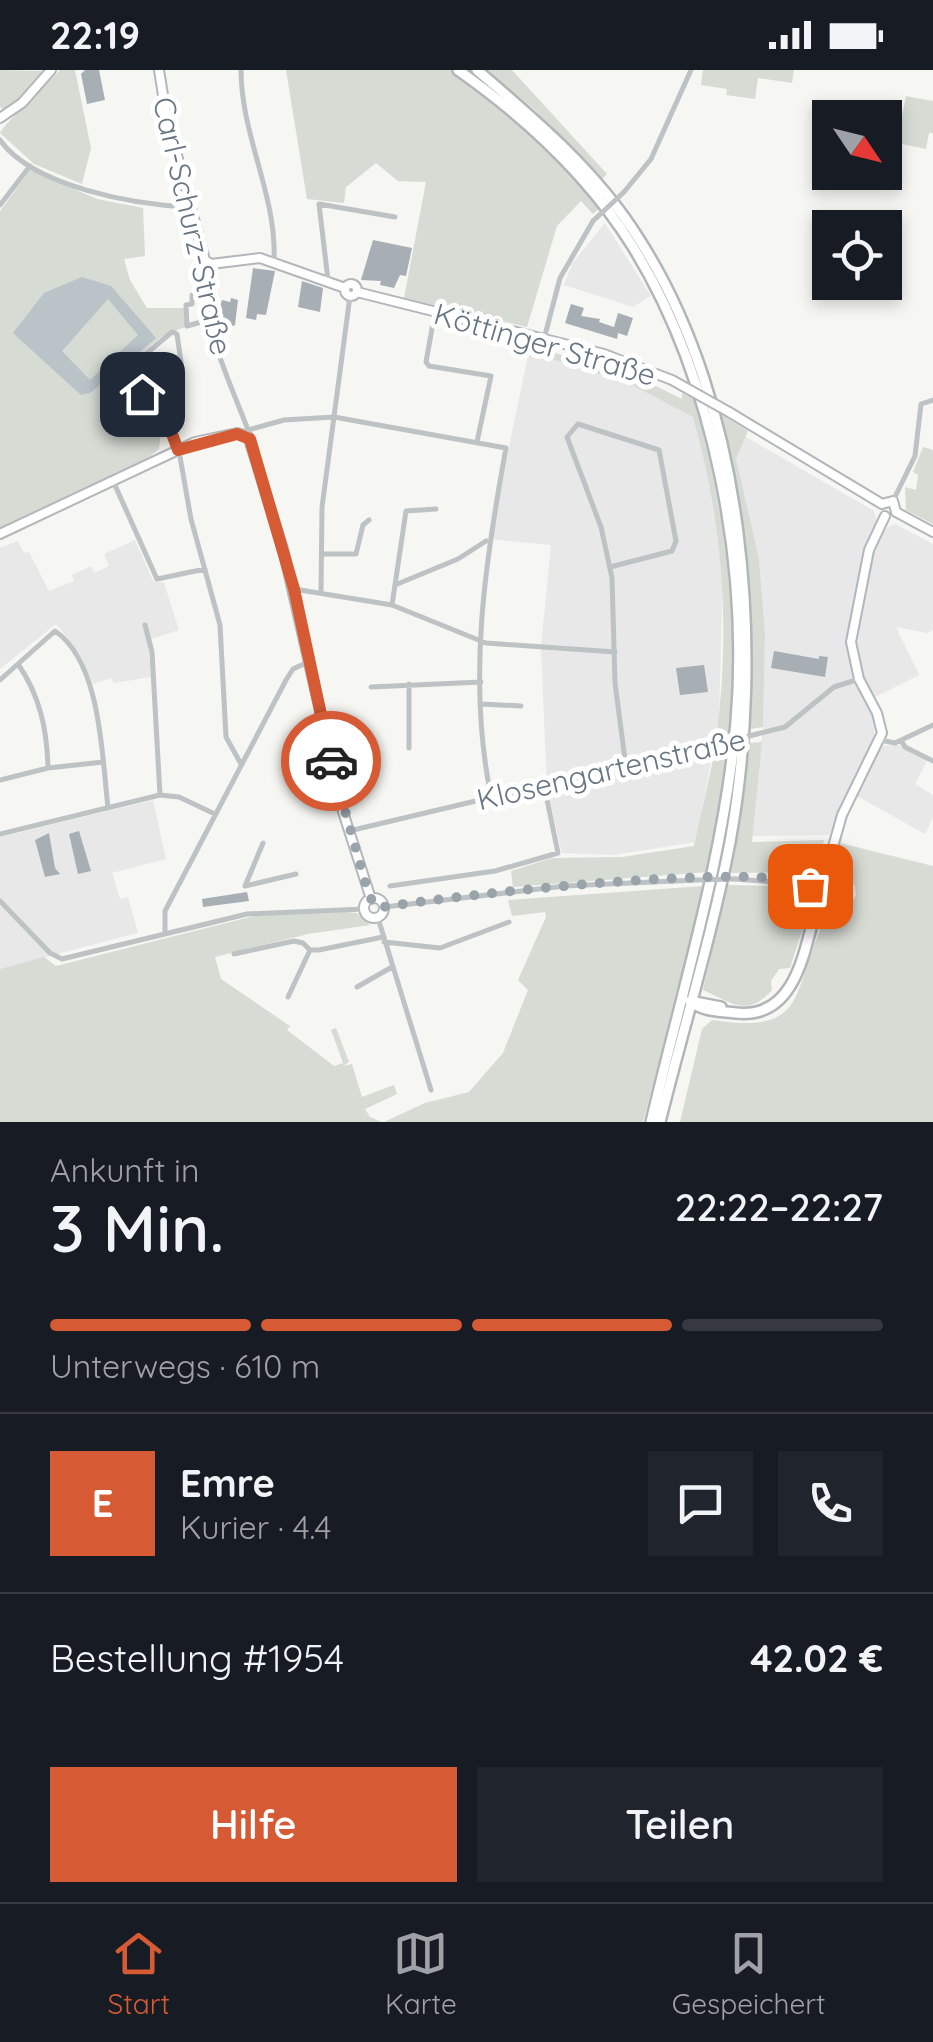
<!DOCTYPE html>
<html lang="de">
<meta charset="utf-8">
<style>
:root{--surface:#171b24;--page:#20242c;--text:#f1f3f6;--muted:#9ea1a6;--line:#363941;--accent:#d65a33}
body{margin:0;font-family:Quicksand,sans-serif;background:var(--page);color:var(--text);height:100vh;display:flex;flex-direction:column;font-size:38px;white-space:nowrap}
*{box-sizing:border-box;margin:0}
p{font-size:32px;color:var(--muted)}
.icon{flex:none;width:55px;height:55px;fill:none;stroke:currentColor;stroke-width:2;stroke-linecap:round;stroke-linejoin:round}
.map{position:relative;height:1052px;overflow:hidden}
.sheet{display:flex;flex-direction:column;background:var(--surface);flex:1}
.sheet>*{flex:none}
.needle{width:65px;rotate:125deg}
.tools{position:absolute;left:812px;top:30px;display:grid;gap:20px}
.tools a{display:grid;place-items:center;width:90px;height:90px;border-radius:0px;background:var(--surface);box-shadow:0 5px 15px #0003;font-size:50px}
.pin{position:absolute;display:grid;place-items:center;width:85px;height:85px;color:#fff;margin:-42px;border-radius:20px;box-shadow:0 5px 15px #0006}
.courier{position:absolute;display:grid;place-items:center;width:100px;height:100px;margin:-50px;border:8px solid #d65a33;border-radius:50%;background:#fff;color:#222;box-shadow:0 2px 12px #0007}
.summary em{font-style:normal;font-weight:600}
.summary div{display:flex;flex-direction:column-reverse}
.summary{display:flex;align-items:center;justify-content:space-between;height:170px;padding:0 50px}
h1{font-size:65px;font-weight:600;line-height:75px}
.bar{display:grid;grid-template-columns:repeat(4,1fr);gap:15px 10px;align-content:center;height:120px;padding:0 50px}
.bar i{height:12px;border-radius:8px;background:var(--line)}
.bar .active{background:var(--accent)}
.bar p{grid-column:span 4}
.line{display:flex;align-items:center;gap:25px;padding:0 50px;border-top:2px solid var(--line)}
.line div{flex:1}
.round{display:grid;place-items:center;flex:none;width:105px;height:105px;border-radius:0px;background:var(--page)}
.button{display:flex;gap:20px;margin-top:auto;padding:20px 50px}
.button a{flex:1;height:115px;border-radius:0px;background:var(--accent);color:#fff;font-size:40px;font-weight:600;line-height:115px;text-align:center}
.button a+a{background:var(--page);color:var(--text)}
.status{display:flex;justify-content:space-between;align-items:center;height:70px;padding:0 50px;background:var(--surface);direction:ltr}
.status svg{height:28px;fill:currentColor}
.tab-bar{display:flex;justify-content:space-around;align-items:center;height:140px;border-top:2px solid var(--line);background:var(--surface);font-size:28px;color:var(--muted)}
.tab-bar a{display:grid;justify-items:center;gap:5px}
.tab-bar .active{color:var(--accent)}
.map>svg:first-child{display:block}
.built{fill:#e7e8e7}
.green{fill:#d6dbd3}
.water{fill:#b9c3c8;fill-rule:evenodd}
.building{fill:#a7afb4}
.lines{fill:none;stroke-linecap:round;stroke-linejoin:round}
.secondary-casing{stroke:#b2b7bb;stroke-width:12}
.primary-casing{stroke:#b1b6b9;stroke-width:14}
.street{stroke:#bdc2c5;stroke-width:5}
.secondary{stroke:#fff;stroke-width:8}
.primary{stroke:#fff;stroke-width:9}
.secondary-bridge-casing{stroke:#b2b7bb;stroke-width:12;stroke-linecap:butt}
.street-bridge{stroke:#bdc2c5;stroke-width:5}
.secondary-bridge{stroke:#fff;stroke-width:8}
.done{stroke:#99a3aa;stroke-width:10;stroke-dasharray:0 18}
.route{stroke:#d65a33;stroke-width:12}
.labels{text-anchor:middle;dominant-baseline:central;stroke-width:10;stroke-linejoin:round;paint-order:stroke}
.street-label{font-size:30px;fill:#677682;stroke:#fff}
</style>
<div class="status"><b>22:19</b><svg viewBox="0 0 49 12"><path d="M0 12V9h3v3zM5 12V6h3v6zM10 12V3h3v9zM15 12V0h3v12zM26 1h20v11H26zM47 4h2v5h-2z"/></svg></div>
<div class="map">
<svg width="933" height="1052" viewBox="0 0 933 1052">
<rect width="100%" height="100%" fill="#f6f6f3"/>
<path class="built" d="M 605,153 L 651,226 L 633,237 L 564,215 L 572,194 Z
M 529,281 L 634,316 L 693,346 L 710,405 L 723,501 L 719,648 L 696,772 L 613,785 L 562,783 L 547,719 L 541,577 L 551,475 L 490,469 Z
M 746,367 L 874,441 L 878,455 L 886,458 L 895,454 L 933,474 L 933,560 L 927,563 L 896,557 L 919,605 L 865,632 L 875,651 L 873,676 L 900,675 L 927,691 L 915,714 L 933,725 L 933,747 L 925,764 L 848,721 L 829,765 L 752,766 L 763,657 L 765,564 L 759,489 L 735,389 Z
M 135,470 L 153,511 L 164,513 L 179,560 L 148,570 L 151,607 L 114,613 L 111,608 L 93,614 L 80,584 L 56,554 L 0,599 L 0,478 L 18,471 L 24,483 L 29,482 L 49,521 L 74,511 L 72,505 L 91,496 L 94,503 L 109,496 L 104,484 Z
M 153,730 L 166,789 L 112,803 L 120,829 L 128,827 L 138,863 L 0,899 L 0,767 Z"/>
<path class="green" d="M 0,0 L 42,1 L 20,32 L 6,42 L 0,37 Z
M 60,0 L 75,0 L 91,78 L 82,114 L 34,94 L 0,63 C 4,54 49,12 60,0 Z
M 286,0 L 450,0 L 497,33 L 547,77 L 600,138 L 593,144 L 581,131 L 557,156 L 527,257 L 404,228 L 426,112 L 398,111 L 376,93 L 346,117 L 344,133 L 307,129 Z
M 487,0 L 512,0 L 607,104 L 601,110 L 535,40 Z
M 703,0 L 794,0 L 792,13 L 758,8 L 755,29 L 726,25 L 727,19 L 701,15 Z
M 906,26 L 933,31 L 933,63 L 929,63 L 926,79 L 897,73 Z
M 30,100 L 97,129 L 143,138 L 145,186 L 124,189 L 130,210 L 147,238 L 186,238 L 187,256 L 161,267 L 119,303 L 162,353 L 159,379 L 139,395 L 0,460 L 0,141 Z
M 548,281 L 633,305 L 682,329 L 682,323 L 694,329 C 725,440 739,549 730,664 L 716,669 C 731,561 723,451 693,347 L 634,316 L 546,287 Z
M 717,342 L 748,361 L 736,389 L 759,489 L 765,564 L 763,657 L 750,659 C 756,544 746,454 717,342 Z
M 923,377 L 933,380 L 933,454 L 906,440 L 905,417 L 916,420 L 918,405 L 913,402 Z
M 762,672 L 752,772 L 824,770 L 819,792 L 808,802 L 728,803 L 741,743 L 749,673 Z
M 729,678 L 708,802 L 513,817 L 511,801 L 552,788 L 622,787 L 694,776 L 715,681 Z
M 840,773 L 933,796 L 933,1052 L 680,1052 L 702,959 L 712,950 C 808,965 791,924 822,856 C 830,840 846,839 856,826 L 855,815 L 843,813 L 835,802 Z
M 727,815 L 778,816 L 808,831 L 807,845 L 790,898 L 779,899 L 771,911 L 772,920 C 747,948 732,933 703,920 Z
M 704,816 L 643,1052 L 384,1052 L 425,1033 L 469,1022 L 503,983 L 528,920 L 518,910 L 546,847 L 545,842 L 512,846 L 508,830 Z
M 345,842 L 357,843 L 370,855 L 308,864 L 215,887 L 221,909 L 290,956 L 287,960 L 334,996 L 343,993 L 331,960 L 336,958 L 349,992 L 343,996 L 352,994 L 362,1027 L 394,1015 L 397,1024 L 365,1039 L 370,1047 L 382,1052 L 0,1052 L 0,899 L 44,887 L 56,896 L 262,844 Z"/>
<path class="water" d="M 82,207 L 111,216 L 156,268 L 90,323 L 81,325 L 13,263 L 44,223 ZM 108,229 L 138,265 L 90,310 L 62,281 Z"/>
<path class="building" d="M 85,0 L 99,0 L 105,30 L 87,34 L 81,4 Z
M 373,170 L 412,178 L 406,206 L 400,205 L 394,218 L 380,215 L 381,211 L 361,210 Z
M 253,198 L 275,201 L 266,245 L 257,244 L 256,250 L 246,248 Z
M 302,211 L 323,218 L 320,242 L 298,237 Z
M 231,228 L 238,230 L 235,255 L 225,259 L 216,251 L 222,230 L 230,232 Z
M 571,234 L 584,238 L 581,246 L 600,249 L 599,252 L 614,257 L 618,243 L 633,248 L 627,266 L 618,263 L 617,269 L 565,253 Z
M 774,581 L 819,589 L 819,586 L 828,587 L 825,607 L 771,598 Z
M 704,595 L 708,622 L 680,625 L 676,598 Z
M 79,761 L 91,801 L 78,804 L 69,764 Z
M 49,763 L 55,798 L 60,804 L 45,807 L 35,770 Z
M 247,822 L 249,831 L 203,837 L 202,829 Z"/>
<g class="lines">
<defs>
<path id="secondary" d="M 159,0 L 166,44 L 205,190 L 211,194 L 260,188 L 345,218
M 0,48 L 22,33 L 51,0
M345 220a6 6 0 1 1 12 0a6 6 0 1 1-12 0Z
M 357,222 L 604,284 L 672,310
M 729,342 L 882,434
M 882,434 L 893,431 L 896,442
M 896,442 L 933,462
M 0,464 L 195,372 L 237,363 L 248,366 L 283,479 L 343,742 L 371,829
M810 816a12 12 0 1 1 24 0a12 12 0 1 1-24 0Z
M 825,805 L 842,745 L 882,663 L 877,643 L 859,609 L 851,572 L 869,480 L 885,446
M364 838a10 10 0 1 1 20 0a10 10 0 1 1-20 0Z"/>
<path id="primary" d="M 458,0 C 526,48 589,106 633,177 C 715,310 749,497 736,652 C 724,787 682,920 651,1052
M 477,0 C 536,50 598,103 639,169 C 746,336 765,581 730,772 C 712,866 683,959 660,1052
M 690,931 C 703,942 720,941 736,943 C 799,950 805,874 819,827
M 690,931 L 721,937"/>
</defs>
<use href="#secondary" class="secondary-casing"/>
<use href="#primary" class="primary-casing"/>
<path class="street" d="M 241,0 C 241,65 277,126 274,190
M 0,70 C 33,117 136,135 190,137
M 624,122 L 651,89 L 691,0
M 0,135 L 30,96
M 208,193 C 193,239 232,316 248,360
M 328,210 L 319,134 L 395,147
M 205,224 L 208,250 L 187,256 L 186,235 L 192,234 L 192,225 Z
M 435,242 L 426,292 L 429,296 L 491,306 L 477,372
M 544,269 L 560,208 L 593,151
M 182,299 L 177,264 L 172,262 L 123,303 L 177,370 L 191,449 L 220,555 L 226,667 L 241,694
M 248,360 L 284,350 L 334,347 L 506,378 C 485,492 467,611 491,726
M 114,413 L 157,509 L 205,499
M 893,431 L 915,386 L 921,334 L 933,330
M 322,484 L 356,484 L 363,455 L 369,450
M 610,497 L 672,481 L 676,471 L 659,380 L 578,354 L 567,367 L 601,457 L 612,508 L 615,613 L 626,697
M 395,515 L 458,489 L 486,471
M 294,519 L 392,535 L 486,573 L 615,582
M 321,522 L 322,437 L 350,226
M 392,535 L 406,441 L 436,439
M 145,555 L 152,582 L 160,725
M 18,594 C 40,626 47,659 48,698
M 0,610 L 55,561 C 101,592 102,686 108,738
M 409,614 L 409,678
M 371,617 L 481,612
M 481,634 L 521,636
M 757,664 L 785,657 L 834,617 L 859,609
M 880,670 L 895,673 L 933,655
M 901,670 L 905,677 L 933,691
M 0,710 L 48,698 L 103,692
M 349,761 L 721,673
M 0,764 L 160,725 L 179,727 L 215,744
M 263,773 L 245,816 L 296,804
M 735,809 L 811,815
M 390,816 L 495,801 L 558,783 L 544,715
M 0,831 L 50,883 L 62,889 L 247,844 L 364,839
M 384,837 L 565,816 L 697,810
M 378,848 L 431,1020
M 165,863 L 165,841 L 286,610 L 293,599 L 308,592
M 384,872 L 440,878 L 509,852
M 234,884 L 294,871 L 303,873 L 310,880 L 319,880 L 383,867
M 357,917 L 392,897
M 288,927 L 310,880"/>
<use href="#secondary" class="secondary"/>
<use href="#primary" class="primary"/>
<defs>
<path id="secondary-bridge" d="M 672,310 L 729,342"/>
</defs>
<use href="#secondary-bridge" class="secondary-bridge-casing"/>
<path class="street-bridge" d="M 593,151 L 624,122
M 721,673 L 757,664
M 697,810 L 735,809"/>
<use href="#secondary-bridge" class="secondary-bridge"/>
</g>
<g class="lines">
<path class="done" d="M 331,691 L 368,822 L 371,829 L 380,830 L 384,837 C 450,826 767,790 810,816"/>
<path class="route" d="M 142,324 L 169,356 L 178,380 L 237,364 L 250,369 L 294,519 L 331,691"/>
</g>
<g class="labels">
<g class="street-label">
<text transform="translate(193 156) rotate(77)">Carl-Schurz-Straße</text>
<text transform="translate(545 274) rotate(16)">Köttinger Straße</text>
<text transform="translate(611 699) rotate(-13)">Klosengartenstraße</text>
</g>
</g>
</svg>
<div class="tools">
<a><svg class="needle" viewBox="-14 -14 28 28"><path d="M0-13l5 13h-10z" fill="#e53935"/><path d="M0 13l5-13h-10z" fill="#9ea1a6"/></svg></a>
<a><svg class="icon" aria-label="locate" viewBox="0 0 24 24"><circle cx="12" cy="12" r="6"/><path d="M12 2v4M12 18v4M2 12h4M18 12h4"/></svg></a>
</div>
<div class="pin" style="left:810px;top:816px;background:#ea580c"><svg class="icon" aria-label="bag" viewBox="0 0 24 24"><path d="M5 8h14l-1 12H6zM9 8a3 3 0 0 1 6 0"/></svg></div>
<div class="pin" style="left:142px;top:324px;background:#1f2937"><svg class="icon" aria-label="home" viewBox="0 0 24 24"><path d="M3 11l9-7 9 7M6 9v11h12V9"/></svg></div>
<div class="courier" style="left:331px;top:691px"><svg class="icon" aria-label="car" viewBox="0 0 24 24"><path d="M5 17H2v-5l4-1 3-4h7l3 4 3 1v5h-3M9 17h6M6 11h13"/><circle cx="7" cy="17" r="2"/><circle cx="17" cy="17" r="2"/></svg></div>
</div>
<section class="sheet">
<div class="summary"><div><h1>3 Min.</h1><p>Ankunft in</p></div><em>22:22–22:27</em></div>
<div class="bar"><i class="active"></i><i class="active"></i><i class="active"></i><i></i><p>Unterwegs · 610 m</p></div>
<div class="line" style="height:180px"><b class="round" style="background:var(--accent);color:#fff">E</b><div><b>Emre</b><p>Kurier · 4.4</p></div><a class="round"><svg class="icon" aria-label="chat" viewBox="0 0 24 24"><path d="M4 5h16v11H9l-5 4z"/></svg></a><a class="round"><svg class="icon" aria-label="phone" viewBox="0 0 24 24"><path d="M5 4h4l2 5-3 2q2 4 5 5l2-3 5 2v4C11 20 4 13 5 4z"/></svg></a></div>
<div class="line" style="height:130px"><div>Bestellung #1954</div><b>42.02 €</b></div>
<div class="button"><a>Hilfe</a><a>Teilen</a></div>
</section>
<nav class="tab-bar">
<a class="active"><svg class="icon" aria-label="home" viewBox="0 0 24 24"><path d="M3 11l9-7 9 7M6 9v11h12V9"/></svg>Start</a>
<a><svg class="icon" aria-label="map" viewBox="0 0 24 24"><path d="M3 6l6-2 6 2 6-2v14l-6 2-6-2-6 2zM9 4v14M15 6v14"/></svg>Karte</a>
<a><svg class="icon" aria-label="saved" viewBox="0 0 24 24"><path d="M7 4h10v16l-5-4-5 4z"/></svg>Gespeichert</a>
</nav>
